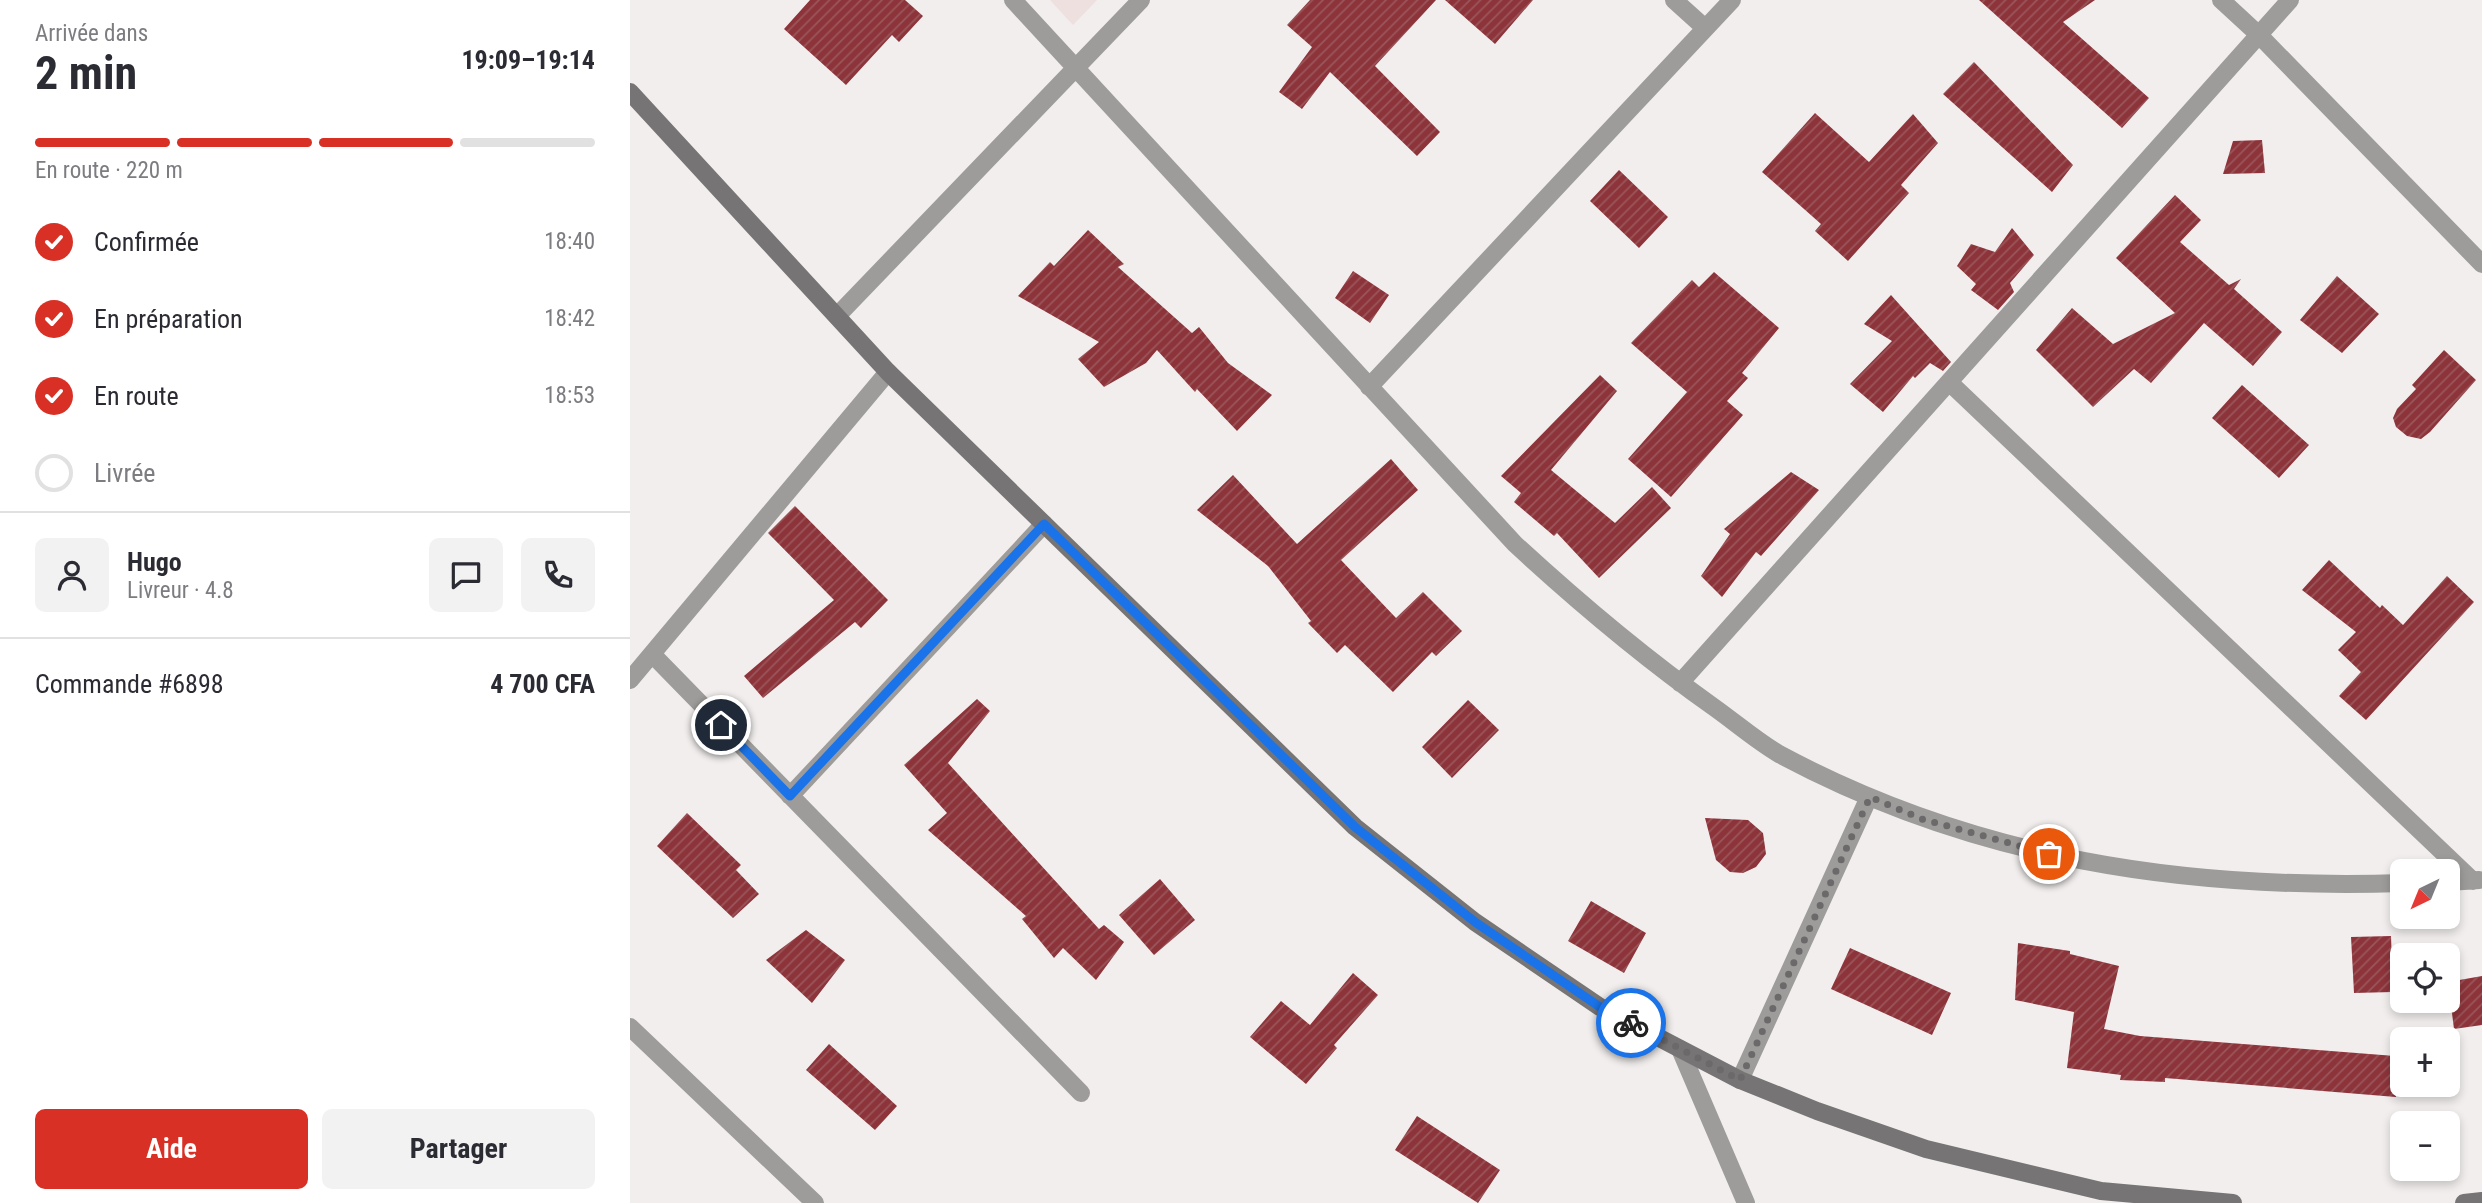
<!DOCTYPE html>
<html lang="fr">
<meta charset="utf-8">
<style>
:root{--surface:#fff;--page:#f2f2f3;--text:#2b2b33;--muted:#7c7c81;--line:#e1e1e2;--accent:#d93025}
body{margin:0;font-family:"Roboto Condensed",sans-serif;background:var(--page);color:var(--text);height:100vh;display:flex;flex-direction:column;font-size:26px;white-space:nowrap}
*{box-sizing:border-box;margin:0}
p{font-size:23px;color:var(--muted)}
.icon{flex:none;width:38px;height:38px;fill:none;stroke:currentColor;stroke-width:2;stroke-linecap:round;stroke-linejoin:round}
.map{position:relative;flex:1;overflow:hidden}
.details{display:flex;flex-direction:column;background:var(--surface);width:630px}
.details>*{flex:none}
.needle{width:46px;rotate:223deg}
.controls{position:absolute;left:1760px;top:859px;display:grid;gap:14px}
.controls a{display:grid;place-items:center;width:70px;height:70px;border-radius:10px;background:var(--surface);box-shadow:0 4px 10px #0003;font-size:35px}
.pin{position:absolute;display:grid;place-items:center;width:60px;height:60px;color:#fff;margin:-30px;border:4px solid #fff;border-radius:50%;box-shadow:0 2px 7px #0007}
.courier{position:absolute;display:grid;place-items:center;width:70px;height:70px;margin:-35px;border:5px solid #1a73e8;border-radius:50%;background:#fff;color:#222;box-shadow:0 2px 9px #0007}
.headline em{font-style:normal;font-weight:700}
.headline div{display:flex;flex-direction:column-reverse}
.headline{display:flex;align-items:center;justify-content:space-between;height:119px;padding:0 35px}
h1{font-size:46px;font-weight:700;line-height:52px}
.bar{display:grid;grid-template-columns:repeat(4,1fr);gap:10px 7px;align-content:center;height:84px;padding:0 35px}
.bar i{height:9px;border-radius:5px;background:var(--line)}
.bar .active{background:var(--accent)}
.bar p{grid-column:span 4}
.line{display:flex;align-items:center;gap:18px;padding:0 35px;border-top:2px solid var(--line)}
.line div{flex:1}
.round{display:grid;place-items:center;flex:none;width:74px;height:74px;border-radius:10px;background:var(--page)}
ol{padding:0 35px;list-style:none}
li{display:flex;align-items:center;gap:21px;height:77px}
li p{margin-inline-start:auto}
li .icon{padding:7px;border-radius:50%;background:var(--accent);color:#fff;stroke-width:4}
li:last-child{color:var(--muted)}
li i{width:38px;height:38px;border:4px solid var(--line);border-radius:50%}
.primary-button{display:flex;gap:14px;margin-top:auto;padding:14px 35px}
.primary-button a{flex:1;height:80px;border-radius:10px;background:var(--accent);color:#fff;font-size:28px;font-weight:700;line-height:80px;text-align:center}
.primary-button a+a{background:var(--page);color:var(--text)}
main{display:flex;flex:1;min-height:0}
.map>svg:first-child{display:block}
.built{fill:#ede0df}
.building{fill:url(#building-hatch)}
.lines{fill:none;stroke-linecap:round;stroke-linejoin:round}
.street{stroke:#9d9c9b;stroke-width:18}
.secondary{stroke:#767474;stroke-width:18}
.done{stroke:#6b6969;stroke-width:7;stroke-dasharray:0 12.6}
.route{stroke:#1a73e8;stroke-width:9}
</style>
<main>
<section class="details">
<div class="headline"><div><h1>2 min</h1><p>Arrivée dans</p></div><em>19:09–19:14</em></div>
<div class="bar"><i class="active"></i><i class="active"></i><i class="active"></i><i></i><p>En route · 220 m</p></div>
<ol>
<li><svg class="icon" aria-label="check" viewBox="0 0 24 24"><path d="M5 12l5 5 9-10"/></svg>Confirmée<p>18:40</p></li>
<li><svg class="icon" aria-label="check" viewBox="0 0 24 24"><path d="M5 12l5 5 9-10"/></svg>En préparation<p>18:42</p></li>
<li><svg class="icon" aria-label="check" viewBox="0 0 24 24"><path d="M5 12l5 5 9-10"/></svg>En route<p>18:53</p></li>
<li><i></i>Livrée</li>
</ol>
<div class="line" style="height:126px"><a class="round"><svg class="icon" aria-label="person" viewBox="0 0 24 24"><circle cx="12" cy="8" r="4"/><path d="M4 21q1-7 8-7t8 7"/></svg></a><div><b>Hugo</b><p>Livreur · 4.8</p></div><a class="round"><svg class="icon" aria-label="chat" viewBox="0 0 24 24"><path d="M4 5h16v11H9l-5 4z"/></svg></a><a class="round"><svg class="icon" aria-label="phone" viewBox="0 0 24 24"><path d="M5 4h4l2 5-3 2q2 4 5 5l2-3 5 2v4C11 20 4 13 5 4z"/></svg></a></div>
<div class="line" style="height:91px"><div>Commande #6898</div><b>4 700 CFA</b></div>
<div class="primary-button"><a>Aide</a><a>Partager</a></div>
</section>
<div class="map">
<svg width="1852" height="1203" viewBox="0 0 1852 1203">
<defs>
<pattern id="building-hatch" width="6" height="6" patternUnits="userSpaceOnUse" patternTransform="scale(1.75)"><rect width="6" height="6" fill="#8d343a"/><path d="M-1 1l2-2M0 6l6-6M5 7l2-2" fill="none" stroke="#99565a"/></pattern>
</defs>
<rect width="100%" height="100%" fill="#f2eeee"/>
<path class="built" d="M 420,0 L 467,0 L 443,25 Z"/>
<path class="building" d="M 180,0 L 275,0 L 293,16 L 269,42 L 262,35 L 216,85 L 154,29 Z
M 680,0 L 806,0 L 745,66 L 810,132 L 787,156 L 700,72 L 672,109 L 649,92 L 682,47 L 657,25 Z
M 815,0 L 903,0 L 865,44 Z
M 1349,0 L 1465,0 L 1433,22 L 1519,98 L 1492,128 Z
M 1344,62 L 1443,165 L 1422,192 L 1313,94 Z
M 1185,113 L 1239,162 L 1283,114 L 1308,143 L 1271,185 L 1279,193 L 1218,261 L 1185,231 L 1191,224 L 1132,172 Z
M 1632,140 L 1635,173 L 1593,174 L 1603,141 Z
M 989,170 L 1038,217 L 1009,248 L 960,201 Z
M 1545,195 L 1571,220 L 1550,242 L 1599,285 L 1611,279 L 1604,289 L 1652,332 L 1623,366 L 1574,323 L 1521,383 L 1504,369 L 1463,407 L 1406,350 L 1442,308 L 1483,344 L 1545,313 L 1486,258 Z
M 1382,228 L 1404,255 L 1380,283 L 1384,292 L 1368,310 L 1341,290 L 1346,284 L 1327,266 L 1341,244 L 1365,252 Z
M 458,230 L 494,264 L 488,267 L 562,333 L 569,327 L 598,363 L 642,395 L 607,431 L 567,389 L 565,392 L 527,350 L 516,363 L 474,387 L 448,359 L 469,342 L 388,296 L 420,262 L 424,266 Z
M 723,271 L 759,295 L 740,323 L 705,298 Z
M 1084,272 L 1149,328 L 1112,373 L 1118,378 L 1097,401 L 1113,415 L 1041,497 L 998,459 L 1057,392 L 1001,343 L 1062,280 L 1069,287 Z
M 1707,276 L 1749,314 L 1712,353 L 1670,320 Z
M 1261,295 L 1321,362 L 1313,371 L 1300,363 L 1285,378 L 1283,376 L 1253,412 L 1220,384 L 1262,341 L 1234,324 Z
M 1814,350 L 1846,380 L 1800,432 L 1791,439 L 1777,436 L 1766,427 L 1763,418 L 1767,409 L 1786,389 L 1782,385 Z
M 970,375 L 987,391 L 921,470 L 985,523 L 1022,487 L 1041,508 L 969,578 L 927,533 L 924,536 L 884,502 L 891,493 L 871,476 Z
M 1612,385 L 1679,445 L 1649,478 L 1582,418 Z
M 761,459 L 788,490 L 711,560 L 766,618 L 793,592 L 832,631 L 806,656 L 802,652 L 763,692 L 715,645 L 707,653 L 678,623 L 681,621 L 638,566 L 567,510 L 603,475 L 667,544 Z
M 1161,472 L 1189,490 L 1131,556 L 1126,552 L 1092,597 L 1071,576 L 1100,534 L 1094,529 Z
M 165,506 L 258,600 L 231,628 L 225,622 L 133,698 L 114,676 L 204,600 L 138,533 Z
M 1699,560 L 1750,608 L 1752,605 L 1773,625 L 1817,576 L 1844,602 L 1736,720 L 1709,696 L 1731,672 L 1708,650 L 1726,632 L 1672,590 Z
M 347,699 L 360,711 L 318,763 L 469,929 L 474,925 L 494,942 L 466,980 L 433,948 L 424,958 L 392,919 L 396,916 L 298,830 L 317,813 L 274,765 Z
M 838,700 L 869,730 L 822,778 L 792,747 Z
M 57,813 L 111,865 L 106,870 L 129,894 L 103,918 L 27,846 Z
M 1075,818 L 1118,820 L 1133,833 L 1136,854 L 1126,867 L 1113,873 L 1100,872 L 1086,860 Z
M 530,879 L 565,920 L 524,955 L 489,915 Z
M 961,901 L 1016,933 L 994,973 L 938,941 Z
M 176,930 L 215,960 L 182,1003 L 136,960 Z
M 1761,936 L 1763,992 L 1724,993 L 1721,937 Z
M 1388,943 L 1440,951 L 1440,954 L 1489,966 L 1474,1029 L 1510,1036 L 1765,1056 L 1766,1097 L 1535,1078 L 1535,1082 L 1490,1080 L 1491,1075 L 1437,1068 L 1444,1012 L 1385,1000 Z
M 1220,948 L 1321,993 L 1302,1035 L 1201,989 Z
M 723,973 L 748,995 L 704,1045 L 707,1048 L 676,1084 L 620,1037 L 651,1001 L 680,1025 Z
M 1852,976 L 1852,1025 L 1824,1029 L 1818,982 Z
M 199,1044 L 267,1106 L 245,1130 L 176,1070 Z
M 787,1116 L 870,1170 L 848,1203 L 765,1150 Z"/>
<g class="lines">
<path class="street" d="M 383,0 L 885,544 C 949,603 1013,657 1085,708 C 1106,723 1127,741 1149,754 C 1345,859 1553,890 1773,883
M 1044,0 L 1075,28
M 1591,0 L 1629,35 L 1852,264
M 207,316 L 511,0
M 1319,382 L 1843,881
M 739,387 L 1102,0
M 22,654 L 451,1093
M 0,680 L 258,372
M 1050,683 L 1660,0
M 160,796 L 414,524
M 1818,882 L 1849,880
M 0,1027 L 185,1203
M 1050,1049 L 1116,1203
M 1110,1080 L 1239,797"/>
<path class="secondary" d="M 0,92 L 258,372 L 725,827 L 845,922 L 970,1007 L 1110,1080 L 1187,1111 L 1296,1149 L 1471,1191 L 1603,1203
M 1834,1203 L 1852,1201"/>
</g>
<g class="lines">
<path class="done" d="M 1001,1023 L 1110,1080 L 1240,797 L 1292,819 L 1419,854"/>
<path class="route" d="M 91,725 L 160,796 L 414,524 L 725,827 L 845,922 L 970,1007 L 1001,1023"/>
</g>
</svg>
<div class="controls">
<a><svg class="needle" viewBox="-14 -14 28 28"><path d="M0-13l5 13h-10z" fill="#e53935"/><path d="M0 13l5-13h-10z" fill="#7c7c81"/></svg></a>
<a><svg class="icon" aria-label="locate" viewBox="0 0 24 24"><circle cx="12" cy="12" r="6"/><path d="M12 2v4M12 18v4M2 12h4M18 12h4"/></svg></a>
<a>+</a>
<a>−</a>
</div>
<div class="pin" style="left:1419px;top:854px;background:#ea580c"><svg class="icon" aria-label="bag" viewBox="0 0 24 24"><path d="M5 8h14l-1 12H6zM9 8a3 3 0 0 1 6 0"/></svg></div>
<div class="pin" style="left:91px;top:725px;background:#1f2937"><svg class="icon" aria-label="home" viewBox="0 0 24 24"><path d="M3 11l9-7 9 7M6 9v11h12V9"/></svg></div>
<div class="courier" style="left:1001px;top:1023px"><svg class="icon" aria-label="bike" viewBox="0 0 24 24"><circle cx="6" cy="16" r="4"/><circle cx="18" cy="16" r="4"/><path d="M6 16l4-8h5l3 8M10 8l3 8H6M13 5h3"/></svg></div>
</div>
</main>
